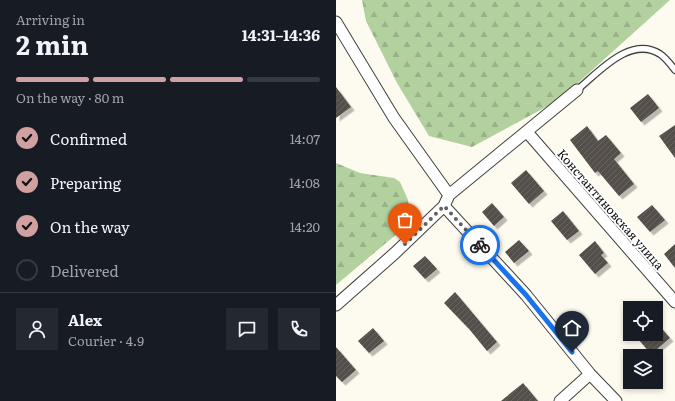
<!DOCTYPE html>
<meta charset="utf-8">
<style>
:root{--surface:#171b24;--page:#242831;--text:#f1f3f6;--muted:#9ea1a6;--line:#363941;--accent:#d1a0a0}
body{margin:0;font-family:Literata,serif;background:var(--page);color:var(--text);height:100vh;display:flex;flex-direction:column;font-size:15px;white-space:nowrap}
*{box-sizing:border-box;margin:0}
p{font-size:13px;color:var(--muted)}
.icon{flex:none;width:22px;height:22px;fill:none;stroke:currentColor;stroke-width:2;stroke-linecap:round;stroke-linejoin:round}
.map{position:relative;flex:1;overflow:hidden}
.side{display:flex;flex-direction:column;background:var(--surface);width:336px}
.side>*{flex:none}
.buttons{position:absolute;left:287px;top:301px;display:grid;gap:8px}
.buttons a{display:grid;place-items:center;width:40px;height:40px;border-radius:0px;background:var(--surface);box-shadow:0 2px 6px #0003;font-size:20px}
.pin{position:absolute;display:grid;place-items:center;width:34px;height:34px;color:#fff;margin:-41px -17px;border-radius:50% 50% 50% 0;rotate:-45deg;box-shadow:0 0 4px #0007}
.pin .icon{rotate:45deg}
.courier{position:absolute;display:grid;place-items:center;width:40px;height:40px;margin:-20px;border:3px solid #1a73e8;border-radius:50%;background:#fff;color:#222;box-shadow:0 1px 5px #0007}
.summary em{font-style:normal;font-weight:700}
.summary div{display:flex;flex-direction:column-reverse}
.summary{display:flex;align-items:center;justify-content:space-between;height:68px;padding:0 16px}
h1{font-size:26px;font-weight:700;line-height:30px}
.bar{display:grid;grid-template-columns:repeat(4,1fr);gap:6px 4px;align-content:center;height:48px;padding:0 16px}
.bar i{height:5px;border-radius:3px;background:var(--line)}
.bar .current{background:var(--accent)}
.bar p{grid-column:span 4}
.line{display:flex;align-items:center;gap:10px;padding:0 16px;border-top:1px solid var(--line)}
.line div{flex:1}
.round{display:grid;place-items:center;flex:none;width:42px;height:42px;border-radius:0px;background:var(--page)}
ol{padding:0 16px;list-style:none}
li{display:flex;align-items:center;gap:12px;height:44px}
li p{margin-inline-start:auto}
li .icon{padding:4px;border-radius:50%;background:var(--accent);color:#111;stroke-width:4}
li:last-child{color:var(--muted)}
li i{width:22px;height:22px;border:2px solid var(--line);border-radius:50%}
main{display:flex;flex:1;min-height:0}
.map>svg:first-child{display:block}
.forest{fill:url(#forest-firs)}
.building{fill:url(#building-hatch);filter:url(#shadow)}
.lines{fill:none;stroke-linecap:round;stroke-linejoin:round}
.lane-casing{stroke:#404040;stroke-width:8}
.street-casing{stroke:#404040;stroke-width:13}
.lane{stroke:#fff;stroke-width:5.5}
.street{stroke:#fff;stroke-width:11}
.done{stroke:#61605c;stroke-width:4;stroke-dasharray:0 7.2}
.route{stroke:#1a73e8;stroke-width:5}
.labels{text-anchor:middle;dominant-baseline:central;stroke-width:4;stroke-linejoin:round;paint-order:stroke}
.street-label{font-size:12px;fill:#0d0d0d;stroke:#fff}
</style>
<main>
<section class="side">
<div class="summary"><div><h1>2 min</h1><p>Arriving in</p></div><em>14:31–14:36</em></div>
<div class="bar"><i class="current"></i><i class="current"></i><i class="current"></i><i></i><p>On the way · 80 m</p></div>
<ol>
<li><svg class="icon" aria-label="check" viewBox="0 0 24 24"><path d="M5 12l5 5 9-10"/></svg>Confirmed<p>14:07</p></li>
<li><svg class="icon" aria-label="check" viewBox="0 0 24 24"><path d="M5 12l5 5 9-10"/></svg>Preparing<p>14:08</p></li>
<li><svg class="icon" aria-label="check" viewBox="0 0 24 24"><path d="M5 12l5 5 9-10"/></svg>On the way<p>14:20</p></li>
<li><i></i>Delivered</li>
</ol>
<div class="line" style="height:72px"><a class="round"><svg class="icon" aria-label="person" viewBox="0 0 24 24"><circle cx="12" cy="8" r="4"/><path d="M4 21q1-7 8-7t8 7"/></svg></a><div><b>Alex</b><p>Courier · 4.9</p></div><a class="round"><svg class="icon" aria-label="chat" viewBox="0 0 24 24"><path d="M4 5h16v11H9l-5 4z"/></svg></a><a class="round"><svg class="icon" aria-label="phone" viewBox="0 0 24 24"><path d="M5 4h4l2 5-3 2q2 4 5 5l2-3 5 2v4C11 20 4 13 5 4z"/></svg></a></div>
</section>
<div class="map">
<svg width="339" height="401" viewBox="0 0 339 401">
<defs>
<pattern id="forest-firs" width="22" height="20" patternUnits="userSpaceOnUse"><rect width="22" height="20" fill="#b2d19f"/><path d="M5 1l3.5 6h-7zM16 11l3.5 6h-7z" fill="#98b288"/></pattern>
<pattern id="building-hatch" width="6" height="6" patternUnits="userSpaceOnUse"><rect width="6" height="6" fill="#544f4b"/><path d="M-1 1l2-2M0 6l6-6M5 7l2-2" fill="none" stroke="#686460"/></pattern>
<filter id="shadow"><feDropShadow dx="3.5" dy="3.5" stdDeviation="0" flood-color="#0004"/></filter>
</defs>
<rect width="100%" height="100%" fill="#fdfbef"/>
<path class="forest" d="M 26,0 L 334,0 L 223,100 L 136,147 L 93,136 L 61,83 L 30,21 Z
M 0,163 L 24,173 L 58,178 L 64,182 L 72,200 L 74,213 L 69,227 L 0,285 Z"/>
<path class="building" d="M 0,87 L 15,107 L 0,118 Z
M 312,94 L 323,108 L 305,122 L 294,108 Z
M 339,125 L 339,158 L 323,136 Z
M 251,126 L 262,141 L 270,135 L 285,153 L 278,159 L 298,184 L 283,196 L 262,171 L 259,173 L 234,140 Z
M 190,170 L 208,191 L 193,204 L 175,183 Z
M 156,203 L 168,217 L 158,226 L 146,212 Z
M 316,205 L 329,220 L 314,232 L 301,217 Z
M 227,211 L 243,231 L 231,240 L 215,221 Z
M 183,240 L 193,251 L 178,263 L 169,252 Z
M 259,241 L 268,253 L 265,255 L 272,263 L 259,274 L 243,255 Z
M 339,244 L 339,268 L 328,254 Z
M 89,256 L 101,269 L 89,279 L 77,266 Z
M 119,292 L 161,342 L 151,351 L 134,330 L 108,303 Z
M 320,322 L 334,338 L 315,354 L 302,339 L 309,334 L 320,334 Z
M 37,328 L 48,341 L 33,353 L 22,341 Z
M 0,347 L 20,370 L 6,382 L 0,376 Z
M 187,383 L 202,401 L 165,401 Z"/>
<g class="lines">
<defs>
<path id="lane" d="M 241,90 C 262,73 294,35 324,54 C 330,58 335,65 339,70"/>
<path id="street" d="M 0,22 L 58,118 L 113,195
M 191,132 L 339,302
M 108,206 L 190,295 L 254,374 L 280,401
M 0,305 L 59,253 L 108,206 L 113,195 L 241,90
M 224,401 L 254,374"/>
</defs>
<use href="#lane" class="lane-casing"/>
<use href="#street" class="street-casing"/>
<use href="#lane" class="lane"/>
<use href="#street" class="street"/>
</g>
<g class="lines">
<path class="done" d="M 69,244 L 108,206 L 144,245"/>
<path class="route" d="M 144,245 L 190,295 L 236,352"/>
</g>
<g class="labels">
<g class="street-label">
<text transform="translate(275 209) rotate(49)">Константиновская улица</text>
</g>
</g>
</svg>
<div class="buttons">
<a><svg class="icon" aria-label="locate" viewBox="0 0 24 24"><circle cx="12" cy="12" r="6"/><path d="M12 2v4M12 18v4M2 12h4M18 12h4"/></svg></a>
<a><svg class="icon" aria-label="layers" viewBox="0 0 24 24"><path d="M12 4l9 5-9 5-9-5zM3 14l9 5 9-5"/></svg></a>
</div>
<div class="pin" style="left:69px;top:244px;background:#ea580c"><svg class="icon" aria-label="bag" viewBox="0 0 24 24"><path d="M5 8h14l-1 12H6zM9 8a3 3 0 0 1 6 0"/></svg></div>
<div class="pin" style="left:236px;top:352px;background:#1f2937"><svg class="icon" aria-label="home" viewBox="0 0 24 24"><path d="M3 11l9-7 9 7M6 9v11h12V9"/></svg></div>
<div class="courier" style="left:144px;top:245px"><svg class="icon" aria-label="bike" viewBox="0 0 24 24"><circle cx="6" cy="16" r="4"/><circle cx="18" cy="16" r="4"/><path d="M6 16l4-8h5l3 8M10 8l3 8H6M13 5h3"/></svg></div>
</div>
</main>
